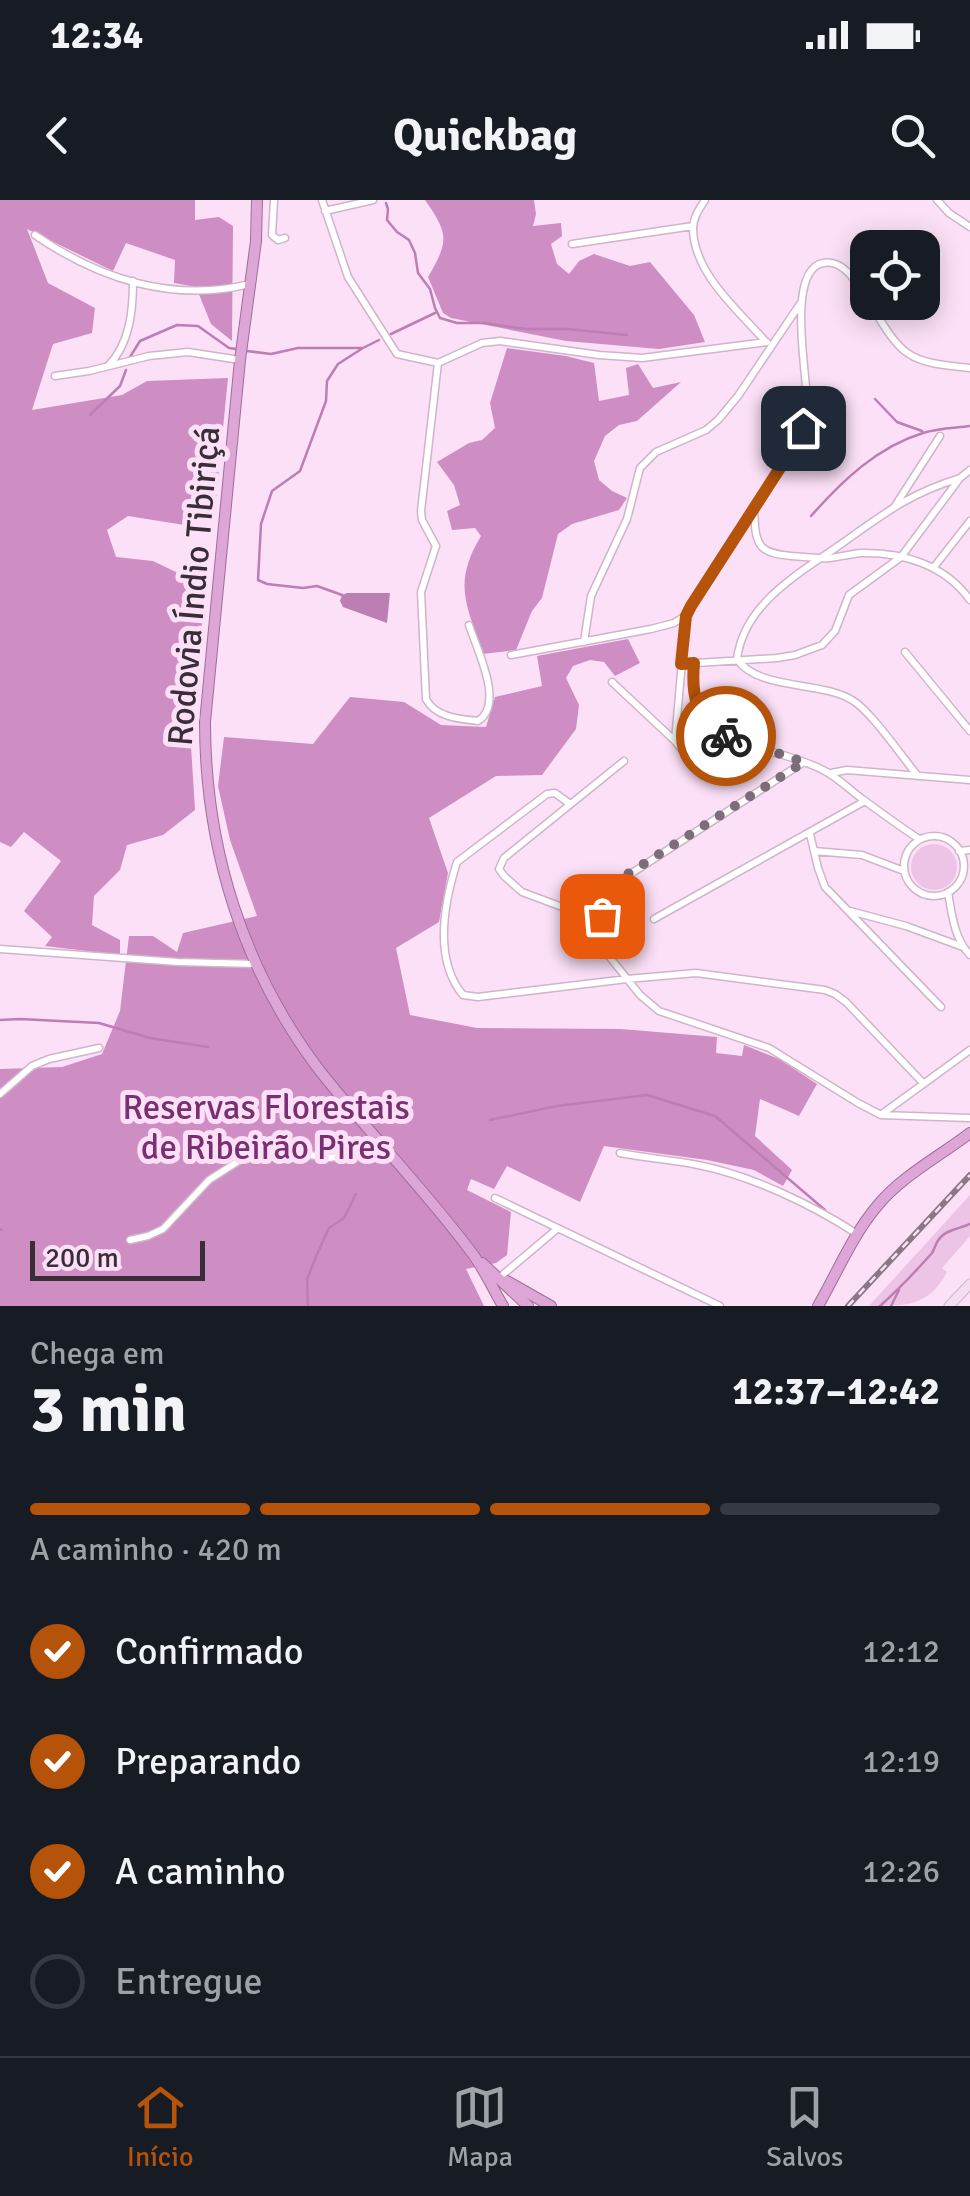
<!DOCTYPE html>
<html lang="pt">
<meta charset="utf-8">
<style>
:root{--surface:#171b24;--page:#20242c;--text:#f1f3f6;--muted:#9ea1a6;--line:#363941;--accent:#b45309}
body{margin:0;font-family:Signika,sans-serif;background:var(--page);color:var(--text);height:100vh;display:flex;flex-direction:column;font-size:38px;white-space:nowrap}
*{box-sizing:border-box;margin:0}
p{font-size:32px;color:var(--muted)}
.icon{flex:none;width:55px;height:55px;fill:none;stroke:currentColor;stroke-width:2;stroke-linecap:round;stroke-linejoin:round}
.map{position:relative;height:1106px;overflow:hidden}
.panel{display:flex;flex-direction:column;background:var(--surface);flex:1}
.panel>*{flex:none}
.tools{position:absolute;left:850px;top:30px;display:grid;gap:20px}
.tools a{display:grid;place-items:center;width:90px;height:90px;border-radius:20px;background:var(--surface);box-shadow:0 5px 25px #0003;font-size:50px}
.scale{position:absolute;left:30px;bottom:25px;width:175px;box-sizing:border-box;padding-left:10px;border:5px solid #392e37;border-top:0;font-size:28px;line-height:35px;white-space:nowrap;color:#392e37;-webkit-text-stroke:8px #fce0f7;paint-order:stroke}
.pin{position:absolute;display:grid;place-items:center;width:85px;height:85px;color:#fff;margin:-42px;border-radius:20px;box-shadow:0 5px 15px #0006}
.courier{position:absolute;display:grid;place-items:center;width:100px;height:100px;margin:-50px;border:8px solid #b45309;border-radius:50%;background:#fff;color:#222;box-shadow:0 2px 12px #0007}
.summary em{font-style:normal;font-weight:700}
.summary div{display:flex;flex-direction:column-reverse}
.summary{display:flex;align-items:center;justify-content:space-between;height:170px;padding:0 30px}
h1{font-size:65px;font-weight:700;line-height:75px}
.bar{display:grid;grid-template-columns:repeat(4,1fr);gap:15px 10px;align-content:center;height:120px;padding:0 30px}
.bar i{height:12px;border-radius:8px;background:var(--line)}
.bar .selected{background:var(--accent)}
.bar p{grid-column:span 4}
ol{padding:0 30px;list-style:none}
li{display:flex;align-items:center;gap:30px;height:110px}
li p{margin-inline-start:auto}
li .icon{padding:10px;border-radius:50%;background:var(--accent);color:#fff;stroke-width:4}
li:last-child{color:var(--muted)}
li i{width:55px;height:55px;border:5px solid var(--line);border-radius:50%}
.status{display:flex;justify-content:space-between;align-items:center;height:70px;padding:0 50px;background:var(--surface);direction:ltr}
.status svg{height:28px;fill:currentColor}
header{display:flex;justify-content:space-between;align-items:center;height:130px;padding:0 30px;background:var(--surface);font-size:45px;font-weight:700}
.tabs{display:flex;justify-content:space-around;align-items:center;height:140px;border-top:2px solid var(--line);background:var(--surface);font-size:28px;color:var(--muted)}
.tabs a{display:grid;justify-items:center;gap:5px}
.tabs .selected{color:var(--accent)}
.map>svg:first-child{display:block}
.green{fill:#edc4e5}
.forest{fill:#ce8ec3}
.water{fill:#bd7eb3}
.lines{fill:none;stroke-linecap:round;stroke-linejoin:round}
.stream{stroke:#bd7eb3;stroke-width:2.5}
.minor-casing{stroke:#cfb4ca;stroke-width:9}
.secondary-casing{stroke:#cfb4ca;stroke-width:11}
.trunk-casing{stroke:#9f6e97;stroke-width:12}
.minor{stroke:#fff;stroke-width:6}
.secondary{stroke:#f3deef;stroke-width:9}
.trunk{stroke:#dea6d6;stroke-width:10}
.rail-casing{stroke:#8b7887;stroke-width:6}
.rail{stroke:#fce0f7;stroke-width:2.5;stroke-dasharray:8;stroke-linecap:butt}
.done{stroke:#7d6c7a;stroke-width:10;stroke-dasharray:0 18}
.route{stroke:#b45309;stroke-width:12}
.labels{text-anchor:middle;dominant-baseline:central;stroke-width:10;stroke-linejoin:round;paint-order:stroke}
.street-label{font-size:35px;fill:#392e37;stroke:#fce0f7}
.park-label{font-size:35px;fill:#7a2f71;stroke:#fce0f7}
</style>
<div class="status"><b>12:34</b><svg viewBox="0 0 49 12"><path d="M0 12V9h3v3zM5 12V6h3v6zM10 12V3h3v9zM15 12V0h3v12zM26 1h20v11H26zM47 4h2v5h-2z"/></svg></div>
<header><svg class="icon" aria-label="back" viewBox="0 0 24 24"><path d="M15 5l-7 7 7 7"/></svg>Quickbag<svg class="icon" aria-label="search" viewBox="0 0 24 24"><circle cx="10" cy="10" r="6"/><path d="M15 15l6 6"/></svg></header>
<div class="map">
<svg width="970" height="1106" viewBox="0 0 970 1106">
<rect width="100%" height="100%" fill="#fce0f7"/>
<path class="green" d="M911 667a23 23 0 1 1 46 0a23 23 0 1 1-46 0Z
M 970,995 L 970,1036 L 942,1068 L 947,1072 C 929,1106 907,1106 869,1106 Z"/>
<path class="forest" d="M 0,0 L 195,0 L 195,20 L 219,17 L 233,26 L 232,141 L 211,124 L 196,87 L 174,83 L 175,60 L 126,43 L 113,71 L 27,29 L 48,83 L 95,108 L 92,133 L 53,144 L 32,210 L 122,195 L 147,181 L 228,178 L 216,299 L 197,327 L 128,316 L 107,330 L 116,357 L 153,361 L 178,373 L 206,378 L 191,546 L 195,610 L 163,635 L 127,645 L 120,670 L 94,696 L 92,725 L 120,740 L 120,755 L 45,746 L 52,737 L 24,711 L 61,661 L 24,632 L 11,647 L 0,642 Z
M 425,0 L 534,0 L 536,14 L 533,26 L 561,23 L 562,36 L 551,44 L 557,64 L 569,74 L 579,61 L 594,54 L 630,66 L 650,62 L 694,115 L 705,142 L 659,149 L 566,141 L 451,118 L 443,113 L 428,77 C 449,41 449,34 425,0 Z
M 507,148 L 566,156 L 594,163 L 599,201 L 629,195 L 626,168 L 638,164 L 653,188 L 681,182 L 637,221 L 619,225 L 605,236 L 594,261 L 599,280 L 612,291 L 627,298 L 619,310 L 572,324 L 558,334 L 542,398 L 532,411 L 516,450 L 483,454 C 467,405 452,384 481,336 L 475,328 L 452,330 L 447,311 L 460,305 L 454,285 L 437,262 L 469,243 L 482,240 L 495,228 L 490,203 Z
M 628,439 L 640,463 L 615,476 L 604,462 L 590,460 L 573,466 L 566,478 L 579,505 L 576,529 L 542,575 L 496,576 L 429,618 L 448,673 L 439,722 L 396,748 L 410,815 L 477,828 L 621,829 L 717,837 L 716,853 L 742,856 L 744,845 L 779,859 L 817,884 L 799,916 L 760,899 L 755,936 L 792,970 L 783,986 L 754,970 L 707,960 L 604,946 L 580,1002 L 507,966 L 494,989 L 471,979 L 467,990 L 511,1012 L 507,1055 L 496,1063 L 466,1069 L 484,1106 L 0,1106 L 0,869 L 62,867 L 102,854 L 120,811 L 129,736 L 153,736 L 177,752 L 183,733 L 257,716 L 230,640 L 218,586 L 224,537 L 313,544 L 350,497 L 404,502 L 441,525 L 486,527 L 495,497 L 542,486 L 537,456 Z"/>
<path class="water" d="M 347,393 L 390,393 L 387,423 L 343,407 L 340,401 L 342,395 Z"/>
<g class="lines">
<path class="stream" d="M 386,3 L 388,9 L 387,20 L 397,32 L 409,40 L 415,53 L 418,73 L 430,89 L 435,108 L 440,118 L 457,123 L 484,123 L 526,129 L 567,129 L 627,135
M 391,134 L 435,113
M 247,151 L 271,154 L 298,148 L 363,148 L 379,140
M 130,157 L 140,141 L 177,125 L 198,126 L 229,148 L 236,149
M 875,199 L 897,222 L 922,231
M 90,215 L 120,186 L 126,170
M 811,316 C 842,281 877,247 923,233 C 938,228 955,228 970,226
M 342,395 L 317,386 L 303,388 L 267,384 L 258,380 L 261,324 L 272,291 L 300,271 L 326,201 L 327,181 L 338,164 L 363,148
M 0,820 L 20,819 L 99,823 L 150,838 L 208,847
M 490,920 L 557,906 L 647,895 L 715,916 L 825,1010
M 0,1029 L 2,1030
M 308,1106 L 307,1079 L 318,1052 L 329,1028 L 344,1018 L 356,994
M 880,1106 C 898,1090 916,1071 932,1053 C 935,1048 936,1042 940,1038 C 946,1030 961,1028 970,1024
M 891,1106 L 899,1090"/>
<defs>
<path id="minor" d="M 274,0 L 272,35 L 278,40 L 285,38
M 322,0 L 348,77 L 397,154 L 438,163 L 482,143 L 500,141 L 599,155 L 642,158 L 767,142
M 705,0 C 699,9 693,18 693,29 C 694,74 739,111 766,142
M 937,0 L 949,13 L 970,27
M 325,11 L 373,0
M 35,35 C 99,79 173,103 250,84
M 572,44 L 693,26
M 869,102 C 903,157 905,162 970,168
M 438,163 L 421,311 L 422,320 L 436,346 L 421,392 L 426,499 C 435,517 459,519 478,521 C 505,504 477,450 469,425
M 108,166 C 130,144 133,110 133,81
M 55,176 L 89,171 L 149,156 L 188,152 L 240,160
M 895,306 L 940,236
M 754,310 C 755,322 754,338 762,347 C 769,354 782,355 791,356 C 804,357 818,359 830,358 C 840,357 850,354 861,353 C 903,352 945,365 970,400
M 934,367 L 970,321
M 584,442 L 591,396 L 627,319 L 640,268 L 656,252 L 706,230 L 718,220 L 738,196 L 800,104
M 905,452 L 970,531
M 511,455 L 651,429 L 674,423 L 685,416
M 694,463 C 687,555 763,539 823,570 C 837,577 849,589 861,598 C 880,612 899,626 919,639
M 681,464 L 777,458 L 795,455 L 822,445 L 835,431 L 849,395 L 901,357 L 960,278 L 970,270
M 612,482 L 675,541 L 696,566
M 675,541 L 686,416 L 791,252 C 801,236 807,220 807,201 C 807,175 786,70 823,63 C 844,58 859,86 868,100
M 624,561 L 504,658 L 499,669 L 504,676 L 522,692 L 573,711 L 640,795 L 659,811 L 769,848 L 858,903 L 881,915 L 970,918
M 831,573 L 847,570 L 970,580
M 918,576 C 902,557 871,511 852,500 C 821,481 757,490 737,459 C 744,402 802,372 844,342 C 886,312 911,293 960,278
M 570,604 L 555,593 L 547,594 L 457,662 C 444,703 433,759 463,795 L 478,797 L 627,779 L 696,773 L 825,790 L 835,794 L 846,802 L 923,883
M 810,634 L 818,668 L 825,687 L 941,807
M904 666a30 30 0 1 1 60 0a30 30 0 1 1-60 0Z
M 814,651 L 862,655 L 904,671
M 959,651 L 970,650
M 948,692 C 952,715 954,738 970,755
M 573,711 L 804,562
M 850,711 L 906,726 L 963,747
M 654,719 L 865,601
M 599,743 L 609,686
M 0,749 L 178,762 L 256,764
M 0,894 L 32,866 L 49,859 L 99,848
M 882,914 L 970,850
M 620,953 C 646,958 673,960 698,965 C 750,975 813,1005 857,1034
M 495,998 L 720,1106
M 130,1040 L 148,1036 L 163,1029 L 209,980 L 248,955 L 266,950 L 280,950 L 328,958 L 352,955 L 382,944
M 500,1077 L 557,1029"/>
<path id="secondary" d="M 949,1106 L 970,1084"/>
<path id="trunk" d="M 257,0 L 256,41 L 240,160 L 205,522 C 205,648 243,770 320,871 C 369,933 425,990 472,1053 C 484,1069 493,1089 503,1106
M 482,1063 L 528,1106
M 507,1081 L 551,1106
M 818,1106 C 837,1073 853,1034 878,1005 C 902,976 940,956 970,933"/>
</defs>
<use href="#minor" class="minor-casing"/>
<use href="#secondary" class="secondary-casing"/>
<use href="#trunk" class="trunk-casing"/>
<use href="#minor" class="minor"/>
<use href="#secondary" class="secondary"/>
<use href="#trunk" class="trunk"/>
<defs>
<path id="rail" d="M 848,1106 L 970,975"/>
</defs>
<use href="#rail" class="rail-casing"/>
<use href="#rail" class="rail"/>
</g>
<g class="lines">
<path class="done" d="M 602,716 L 609,686 L 804,562 L 726,536"/>
<path class="route" d="M 726,536 C 696,517 691,497 694,463 L 681,464 L 686,416 L 691,406 L 798,240 L 803,228"/>
</g>
<g class="labels">
<g class="street-label">
<text transform="translate(194 386) rotate(-85)">Rodovia Índio Tibiriçá</text>
</g>
<g class="park-label">
<text x="266" y="907">Reservas Florestais<tspan x="266" dy="40">de Ribeirão Pires</tspan></text>
</g>
</g>
</svg>
<div class="tools">
<a><svg class="icon" aria-label="locate" viewBox="0 0 24 24"><circle cx="12" cy="12" r="6"/><path d="M12 2v4M12 18v4M2 12h4M18 12h4"/></svg></a>
</div>
<div class="scale">200 m</div>
<div class="pin" style="left:602px;top:716px;background:#ea580c"><svg class="icon" aria-label="bag" viewBox="0 0 24 24"><path d="M5 8h14l-1 12H6zM9 8a3 3 0 0 1 6 0"/></svg></div>
<div class="pin" style="left:803px;top:228px;background:#1f2937"><svg class="icon" aria-label="home" viewBox="0 0 24 24"><path d="M3 11l9-7 9 7M6 9v11h12V9"/></svg></div>
<div class="courier" style="left:726px;top:536px"><svg class="icon" aria-label="bike" viewBox="0 0 24 24"><circle cx="6" cy="16" r="4"/><circle cx="18" cy="16" r="4"/><path d="M6 16l4-8h5l3 8M10 8l3 8H6M13 5h3"/></svg></div>
</div>
<section class="panel">
<div class="summary"><div><h1>3 min</h1><p>Chega em</p></div><em>12:37–12:42</em></div>
<div class="bar"><i class="selected"></i><i class="selected"></i><i class="selected"></i><i></i><p>A caminho · 420 m</p></div>
<ol>
<li><svg class="icon" aria-label="check" viewBox="0 0 24 24"><path d="M5 12l5 5 9-10"/></svg>Confirmado<p>12:12</p></li>
<li><svg class="icon" aria-label="check" viewBox="0 0 24 24"><path d="M5 12l5 5 9-10"/></svg>Preparando<p>12:19</p></li>
<li><svg class="icon" aria-label="check" viewBox="0 0 24 24"><path d="M5 12l5 5 9-10"/></svg>A caminho<p>12:26</p></li>
<li><i></i>Entregue</li>
</ol>
</section>
<nav class="tabs">
<a class="selected"><svg class="icon" aria-label="home" viewBox="0 0 24 24"><path d="M3 11l9-7 9 7M6 9v11h12V9"/></svg>Início</a>
<a><svg class="icon" aria-label="map" viewBox="0 0 24 24"><path d="M3 6l6-2 6 2 6-2v14l-6 2-6-2-6 2zM9 4v14M15 6v14"/></svg>Mapa</a>
<a><svg class="icon" aria-label="saved" viewBox="0 0 24 24"><path d="M7 4h10v16l-5-4-5 4z"/></svg>Salvos</a>
</nav>
